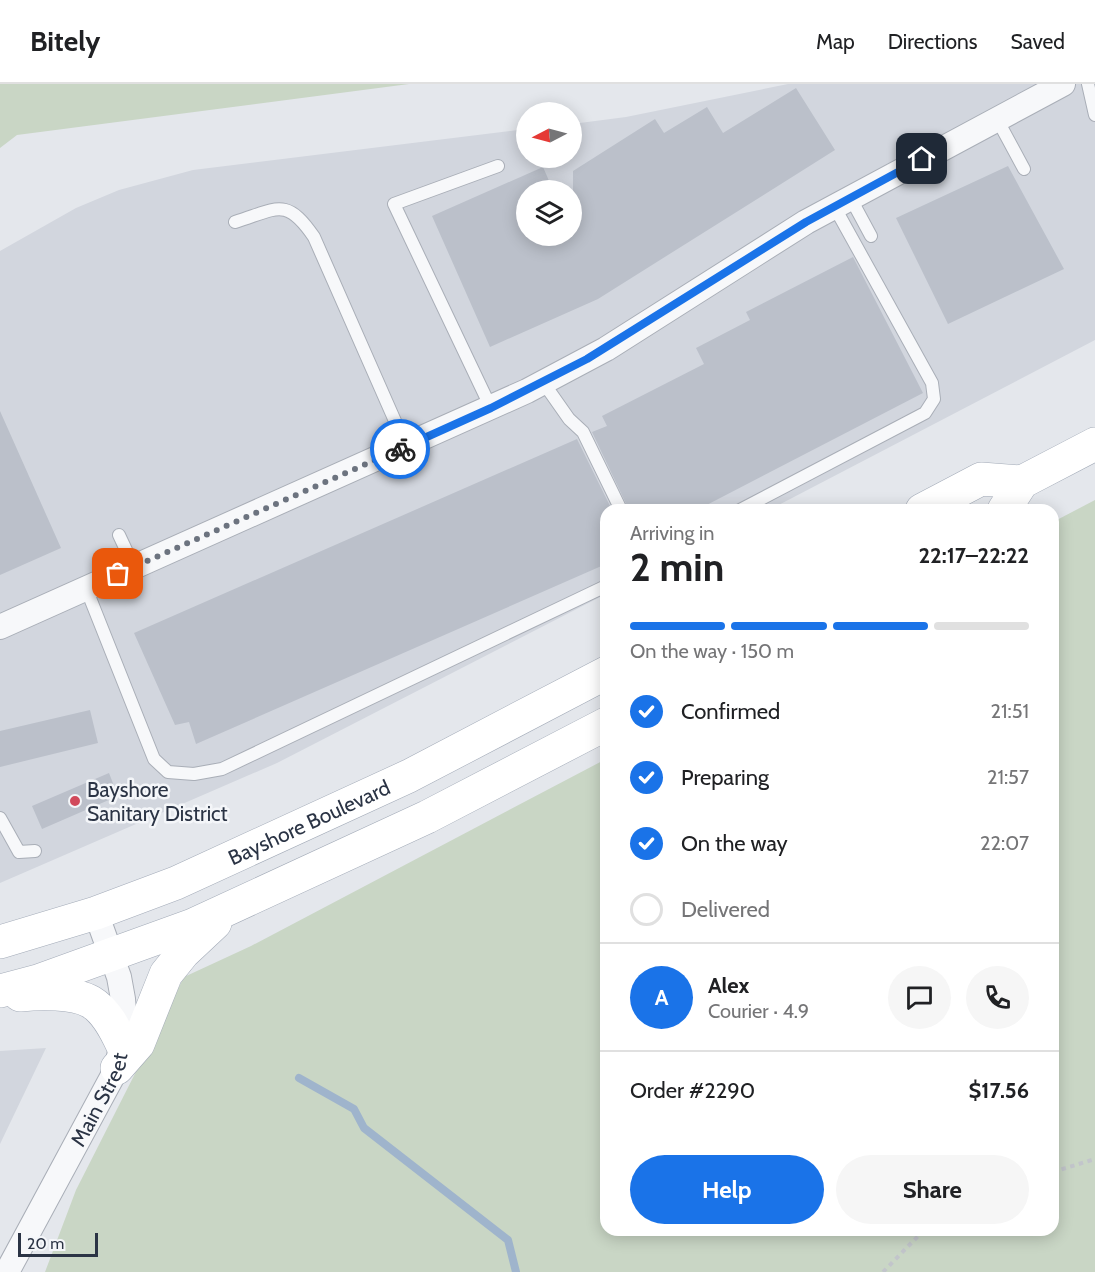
<!DOCTYPE html>
<meta charset="utf-8">
<style>
:root{--surface:#fff;--page:#f6f6f6;--text:#202124;--muted:#757577;--line:#e0e0e0;--accent:#1a73e8}
body{margin:0;font-family:Cabin,sans-serif;background:var(--page);color:var(--text);height:100vh;display:flex;flex-direction:column;font-size:22px;white-space:nowrap}
*{box-sizing:border-box;margin:0}
p{font-size:20px;color:var(--muted)}
.icon{flex:none;width:33px;height:33px;fill:none;stroke:currentColor;stroke-width:2;stroke-linecap:round;stroke-linejoin:round}
.map{position:relative;flex:1;overflow:hidden}
.details{position:absolute;left:600px;top:420px;width:459px;height:732px;display:flex;flex-direction:column;background:var(--surface);border-radius:18px;box-shadow:0 3px 15px #0003}
.details>*{flex:none}
.needle{width:39px;rotate:264deg}
.buttons{position:absolute;left:516px;top:18px;display:grid;gap:12px}
.buttons a{display:grid;place-items:center;width:66px;height:66px;border-radius:50%;background:var(--surface);box-shadow:0 3px 15px #0003;font-size:30px}
.scale{position:absolute;left:18px;bottom:15px;width:80px;box-sizing:border-box;padding-left:6px;border:3px solid #2b3445;border-top:0;font-size:16px;line-height:21px;white-space:nowrap;color:#2b3445;-webkit-text-stroke:4px #f4f6f9;paint-order:stroke}
.pin{position:absolute;display:grid;place-items:center;width:51px;height:51px;color:#fff;margin:-26px;border-radius:12px;box-shadow:0 3px 9px #0006}
.courier{position:absolute;display:grid;place-items:center;width:60px;height:60px;margin:-30px;border:4px solid #1a73e8;border-radius:50%;background:#fff;color:#222;box-shadow:0 2px 8px #0007}
.summary em{font-style:normal;font-weight:800}
.summary div{display:flex;flex-direction:column-reverse}
.summary{display:flex;align-items:center;justify-content:space-between;height:102px;padding:0 30px}
h1{font-size:39px;font-weight:800;line-height:45px}
.bar{display:grid;grid-template-columns:repeat(4,1fr);gap:9px 6px;align-content:center;height:72px;padding:0 30px}
.bar i{height:8px;border-radius:4px;background:var(--line)}
.bar .active{background:var(--accent)}
.bar p{grid-column:span 4}
.line{display:flex;align-items:center;gap:15px;padding:0 30px;border-top:2px solid var(--line)}
.line div{flex:1}
.round{display:grid;place-items:center;flex:none;width:63px;height:63px;border-radius:32px;background:var(--page)}
ol{padding:0 30px;list-style:none}
li{display:flex;align-items:center;gap:18px;height:66px}
li p{margin-inline-start:auto}
li .icon{padding:6px;border-radius:50%;background:var(--accent);color:#fff;stroke-width:4}
li:last-child{color:var(--muted)}
li i{width:33px;height:33px;border:3px solid var(--line);border-radius:50%}
.primary-button{display:flex;gap:12px;margin-top:auto;padding:12px 30px}
.primary-button a{flex:1;height:69px;border-radius:36px;background:var(--accent);color:#fff;font-size:24px;font-weight:800;line-height:69px;text-align:center}
.primary-button a+a{background:var(--page);color:var(--text)}
header{display:flex;align-items:center;gap:36px;box-sizing:border-box;height:84px;padding:0 30px;background:var(--surface);border-bottom:2px solid var(--line)}
header strong{font-size:28px}
nav{display:flex;gap:33px;margin-inline-start:auto;font-size:21px}
.map>svg:first-child{display:block}
.built{fill:#d2d6de;fill-rule:evenodd}
.green{fill:#c9d6c5}
.lines{fill:none;stroke-linecap:round;stroke-linejoin:round}
.stream{stroke:#9fb4cc;stroke-width:8}
.building{fill:#bbc0ca}
.lane-casing{stroke:#a9aeb7;stroke-width:14}
.street-casing{stroke:#a9aeb7;stroke-width:26}
.primary-casing{stroke:#a3abb8;stroke-width:34}
.path{stroke:#c2c5cb;stroke-width:4;stroke-dasharray:4.5 4.5;stroke-linecap:butt}
.lane{stroke:#f7f8fa;stroke-width:12}
.street{stroke:#f7f8fa;stroke-width:24}
.primary{stroke:#fff;stroke-width:33}
.done{stroke:#6c737f;stroke-width:6;stroke-dasharray:0 10.8}
.route{stroke:#1a73e8;stroke-width:8}
.poi-dot{fill:#d1495b;stroke:#f4f6f9;stroke-width:2}
.labels{text-anchor:middle;dominant-baseline:central;stroke-width:5;stroke-linejoin:round;paint-order:stroke}
.poi-label{font-size:21px;fill:#2b3445;stroke:#f4f6f9;text-anchor:start}
.street-label{font-size:21px;fill:#2b3445;stroke:#f4f6f9}
</style>
<header>
<strong>Bitely</strong>
<nav><a>Map</a><a>Directions</a><a>Saved</a></nav>
</header>
<div class="map">
<svg width="1095" height="1188" viewBox="0 0 1095 1188">
<rect width="100%" height="100%" fill="#e4e7ec"/>
<path class="built" d="M 788,0 L 1095,0 L 1095,256 L 769,426 L 606,426 L 606,510 L 277,679 L 0,799 L 0,167 L 76,124 L 119,106 L 193,86 L 526,45 L 526,74 L 572,74 L 572,40 L 626,33 ZM 526,106 L 572,106 L 572,152 L 526,152 Z
M 46,964 L 0,1060 L 0,967 Z"/>
<path class="green" d="M 0,0 L 409,0 L 17,51 L 0,64 Z
M 1095,416 L 1095,1188 L 45,1188 L 76,1106 L 184,893 L 251,862 L 606,675 L 606,1146 L 1053,1146 L 1053,438 Z"/>
<g class="lines">
<path class="stream" d="M 299,994 L 354,1025 L 364,1044 L 508,1156 L 516,1188"/>
</g>
<path class="building" d="M 796,4 L 835,66 L 598,215 L 490,263 L 432,132 L 543,83 L 553,106 L 526,106 L 526,152 L 573,152 L 573,87 L 655,35 L 664,49 L 707,23 L 723,49 Z
M 1008,82 L 1064,185 L 948,240 L 896,134 Z
M 853,173 L 923,309 L 697,426 L 629,426 L 592,348 L 607,342 L 602,332 L 704,280 L 696,264 L 750,236 L 746,228 Z
M 0,327 L 61,464 L 0,491 Z
M 577,355 L 612,426 L 606,426 L 606,480 L 196,660 L 189,638 L 175,641 L 134,549 Z
M 90,626 L 98,659 L 0,683 L 0,647 Z
M 109,689 L 118,712 L 42,745 L 32,722 Z"/>
<g class="lines">
<defs>
<path id="lane" d="M 1088,0 L 1095,31
M 997,35 L 1024,85
M 850,113 L 871,152
M 235,138 C 277,125 286,112 314,153 L 406,362
M 543,298 L 569,335 L 583,348 L 621,426
M 491,324 L 394,120 L 498,82
M 740,426 L 925,329 L 934,315 L 932,299 L 834,122
M 119,451 L 134,483
M 86,504 L 154,675 L 168,688 L 194,690 L 222,685 L 606,502
M 0,734 L 19,768 L 35,767"/>
<g id="street">
<path d="M 0,543 L 527,307 L 606,265 L 806,138 L 1063,0"/>
<path id="s1" d="M 7,1188 L 117,984 L 125,938 L 123,915 L 119,893 L 96,829"/>
</g>
<g id="primary">
<path d="M 922,426 L 981,395 L 1022,398"/>
<path d="M 1004,426 L 1022,398 L 1095,360"/>
<path id="s2" d="M 0,858 L 96,829 L 176,799 L 409,692 L 606,589"/>
<path d="M 0,907 L 38,897 L 193,841 L 427,733 L 606,640"/>
<path d="M 20,911 C 39,909 74,908 91,918 C 106,927 115,945 122,960"/>
<path d="M 117,984 L 138,960 L 166,890 L 183,869 L 215,839"/>
</g>
</defs>
<use href="#lane" class="lane-casing"/>
<use href="#street" class="street-casing"/>
<use href="#primary" class="primary-casing"/>
<path class="path" d="M 1053,1088 L 1095,1075
M 883,1188 L 924,1146"/>
<use href="#lane" class="lane"/>
<use href="#street" class="street"/>
<use href="#primary" class="primary"/>
</g>
<g class="lines">
<path class="done" d="M 118,490 L 400,365"/>
<path class="route" d="M 400,365 L 491,324 L 587,275 L 806,138 L 922,75"/>
</g>
<circle class="poi-dot" cx="75" cy="717" r="6"/>
<g class="labels">
<g class="poi-label">
<text x="87" y="705">Bayshore<tspan x="87" dy="24">Sanitary District</tspan></text>
</g>
<g class="street-label">
<text stroke="none"><textPath href="#s2" startOffset="332">Bayshore Boulevard</textPath></text>
<text stroke="none"><textPath href="#s1" startOffset="196">Main Street</textPath></text>
</g>
</g>
</svg>
<div class="buttons">
<a><svg class="needle" viewBox="-14 -14 28 28"><path d="M0-13l5 13h-10z" fill="#e53935"/><path d="M0 13l5-13h-10z" fill="#757577"/></svg></a>
<a><svg class="icon" aria-label="layers" viewBox="0 0 24 24"><path d="M12 4l9 5-9 5-9-5zM3 14l9 5 9-5"/></svg></a>
</div>
<div class="scale">20 m</div>
<div class="pin" style="left:118px;top:490px;background:#ea580c"><svg class="icon" aria-label="bag" viewBox="0 0 24 24"><path d="M5 8h14l-1 12H6zM9 8a3 3 0 0 1 6 0"/></svg></div>
<div class="pin" style="left:922px;top:75px;background:#1f2937"><svg class="icon" aria-label="home" viewBox="0 0 24 24"><path d="M3 11l9-7 9 7M6 9v11h12V9"/></svg></div>
<div class="courier" style="left:400px;top:365px"><svg class="icon" aria-label="bike" viewBox="0 0 24 24"><circle cx="6" cy="16" r="4"/><circle cx="18" cy="16" r="4"/><path d="M6 16l4-8h5l3 8M10 8l3 8H6M13 5h3"/></svg></div>
<section class="details">
<div class="summary"><div><h1>2 min</h1><p>Arriving in</p></div><em>22:17–22:22</em></div>
<div class="bar"><i class="active"></i><i class="active"></i><i class="active"></i><i></i><p>On the way · 150 m</p></div>
<ol>
<li><svg class="icon" aria-label="check" viewBox="0 0 24 24"><path d="M5 12l5 5 9-10"/></svg>Confirmed<p>21:51</p></li>
<li><svg class="icon" aria-label="check" viewBox="0 0 24 24"><path d="M5 12l5 5 9-10"/></svg>Preparing<p>21:57</p></li>
<li><svg class="icon" aria-label="check" viewBox="0 0 24 24"><path d="M5 12l5 5 9-10"/></svg>On the way<p>22:07</p></li>
<li><i></i>Delivered</li>
</ol>
<div class="line" style="height:108px"><b class="round" style="background:var(--accent);color:#fff">A</b><div><b>Alex</b><p>Courier · 4.9</p></div><a class="round"><svg class="icon" aria-label="chat" viewBox="0 0 24 24"><path d="M4 5h16v11H9l-5 4z"/></svg></a><a class="round"><svg class="icon" aria-label="phone" viewBox="0 0 24 24"><path d="M5 4h4l2 5-3 2q2 4 5 5l2-3 5 2v4C11 20 4 13 5 4z"/></svg></a></div>
<div class="line" style="height:78px"><div>Order #2290</div><b>$17.56</b></div>
<div class="primary-button"><a>Help</a><a>Share</a></div>
</section>
</div>
